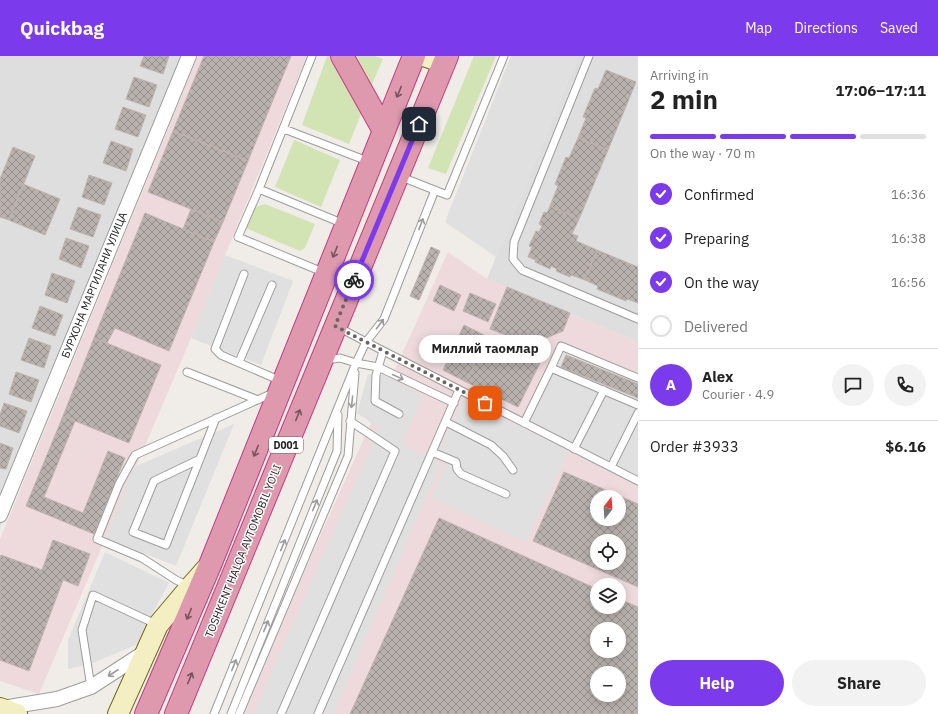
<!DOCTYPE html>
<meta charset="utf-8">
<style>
:root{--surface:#fff;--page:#f2f2f2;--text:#222;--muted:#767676;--line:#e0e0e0;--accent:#7c3aed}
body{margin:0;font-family:"IBM Plex Sans",sans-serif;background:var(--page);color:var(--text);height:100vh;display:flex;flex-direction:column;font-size:15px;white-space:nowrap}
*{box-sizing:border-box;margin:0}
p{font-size:13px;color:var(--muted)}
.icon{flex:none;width:22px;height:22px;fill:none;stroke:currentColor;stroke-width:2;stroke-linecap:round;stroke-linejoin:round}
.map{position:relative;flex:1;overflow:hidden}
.panel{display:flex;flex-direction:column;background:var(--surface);width:300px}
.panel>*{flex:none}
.needle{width:26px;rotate:17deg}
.buttons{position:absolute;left:590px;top:434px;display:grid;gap:8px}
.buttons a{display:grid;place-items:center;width:36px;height:36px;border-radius:50%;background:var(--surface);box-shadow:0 2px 10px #0003;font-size:20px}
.pin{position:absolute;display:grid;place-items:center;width:34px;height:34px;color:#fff;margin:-17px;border-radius:8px;box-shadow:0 2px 6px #0006}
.courier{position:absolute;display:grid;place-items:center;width:40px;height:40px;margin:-20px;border:3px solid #7c3aed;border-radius:50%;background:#fff;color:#222;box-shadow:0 1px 5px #0007}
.bubble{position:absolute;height:28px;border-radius:14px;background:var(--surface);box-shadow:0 2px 10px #0003;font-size:13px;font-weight:700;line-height:28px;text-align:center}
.headline em{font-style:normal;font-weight:700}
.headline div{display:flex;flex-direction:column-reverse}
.headline{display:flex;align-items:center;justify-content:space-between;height:68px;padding:0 12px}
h1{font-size:26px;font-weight:700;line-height:30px}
.bar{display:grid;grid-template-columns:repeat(4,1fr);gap:6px 4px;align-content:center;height:48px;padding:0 12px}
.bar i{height:5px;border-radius:3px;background:var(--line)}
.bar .on{background:var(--accent)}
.bar p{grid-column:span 4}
.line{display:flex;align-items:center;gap:10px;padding:0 12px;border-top:1px solid var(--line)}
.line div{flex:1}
.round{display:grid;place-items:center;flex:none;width:42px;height:42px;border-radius:21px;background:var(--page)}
ol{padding:0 12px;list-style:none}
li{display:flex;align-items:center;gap:12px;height:44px}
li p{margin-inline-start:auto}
li .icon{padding:4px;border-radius:50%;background:var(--accent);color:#fff;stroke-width:4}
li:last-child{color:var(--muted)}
li i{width:22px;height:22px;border:2px solid var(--line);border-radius:50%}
.button{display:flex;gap:8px;margin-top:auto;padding:8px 12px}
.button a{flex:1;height:46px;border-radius:24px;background:var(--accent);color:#fff;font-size:16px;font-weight:700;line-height:46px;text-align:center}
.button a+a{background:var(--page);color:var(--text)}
header{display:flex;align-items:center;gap:24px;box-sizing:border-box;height:56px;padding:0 20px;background:var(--accent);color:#fff}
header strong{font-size:19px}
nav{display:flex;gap:22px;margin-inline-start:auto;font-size:14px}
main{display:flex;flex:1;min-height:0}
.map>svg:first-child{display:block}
.residential{fill:#dedede}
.commercial{fill:#eedadc;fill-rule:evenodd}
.grass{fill:#d2e4b4}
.parking{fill:#e0e0e0}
.building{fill:url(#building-cross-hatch);stroke:#c0b2ac;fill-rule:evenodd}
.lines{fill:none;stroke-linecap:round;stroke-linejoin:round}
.lane-casing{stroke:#9d9d9d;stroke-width:9}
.street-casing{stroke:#9d9d9d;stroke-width:16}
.secondary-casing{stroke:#6d6a12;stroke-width:22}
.highway-casing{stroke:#c83b7f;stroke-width:24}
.lane{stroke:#fff;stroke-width:7}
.street{stroke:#fff;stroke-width:14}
.secondary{stroke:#f3efc3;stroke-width:20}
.highway{stroke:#de99af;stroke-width:22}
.oneway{stroke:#755660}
.oneway2{stroke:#9b9b9b}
.done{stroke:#696766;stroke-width:4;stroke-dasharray:0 7.2}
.route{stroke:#7c3aed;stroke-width:5}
.labels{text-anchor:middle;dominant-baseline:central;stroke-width:3;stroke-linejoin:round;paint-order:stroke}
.shield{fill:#fff;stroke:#636363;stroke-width:1}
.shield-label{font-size:10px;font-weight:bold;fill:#202020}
.street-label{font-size:11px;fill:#202020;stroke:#fff}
</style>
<header>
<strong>Quickbag</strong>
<nav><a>Map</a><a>Directions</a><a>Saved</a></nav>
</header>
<main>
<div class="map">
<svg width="638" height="658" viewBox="0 0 638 658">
<defs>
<pattern id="building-cross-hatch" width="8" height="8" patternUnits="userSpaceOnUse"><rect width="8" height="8" fill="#b9b1ae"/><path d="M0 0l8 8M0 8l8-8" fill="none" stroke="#96908d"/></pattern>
</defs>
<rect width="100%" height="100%" fill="#f0ece8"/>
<path class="residential" d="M 0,0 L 195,0 L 125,164 L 0,472 Z
M 578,0 L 638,0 L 638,286 L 487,223 Z"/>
<path class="commercial" d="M 198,0 L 307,0 L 191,282 L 39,638 L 0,625 L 0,483 Z
M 448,196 L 487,223 L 638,286 L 638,658 L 240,658 ZM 597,441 L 619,441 L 619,463 L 597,463 ZM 597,485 L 619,485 L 619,507 L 597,507 ZM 597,529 L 619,529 L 619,551 L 597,551 ZM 597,573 L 619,573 L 619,595 L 597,595 ZM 597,617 L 619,617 L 619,639 L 597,639 Z"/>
<path class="grass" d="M 327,0 L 335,0 L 363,53 L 349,88 L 302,69 Z
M 346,0 L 375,0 L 383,3 L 368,37 Z
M 474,0 L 496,0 L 446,118 L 428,112 Z
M 294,84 L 340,104 L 321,151 L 275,131 Z
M 265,148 L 315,168 L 305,192 L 300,195 L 246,172 L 255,151 Z"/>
<path class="parking" d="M 511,0 L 578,0 L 496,201 L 445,166 Z
M 225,199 L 293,225 L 261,309 L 191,282 Z
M 560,286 L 638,318 L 638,421 L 524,361 Z
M 368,318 L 384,319 L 423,340 L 402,387 L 411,393 L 441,407 L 333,658 L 253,658 L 379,372 L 357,357 Z
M 463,344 L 569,394 L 526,486 L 431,442 L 447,405 L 438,397 Z
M 234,368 L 176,510 L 106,482 L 134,411 Z
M 105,496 L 169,527 L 151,560 L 138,588 L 93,607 L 68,613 L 68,584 Z"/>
<path class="building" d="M 144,0 L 169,0 L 163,18 L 140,10 Z
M 204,0 L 291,0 L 248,105 L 173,75 Z
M 606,14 L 636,26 L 608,94 L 578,82 L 586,62 L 583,61 L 595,32 L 598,33 Z
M 134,21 L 157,29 L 149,51 L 126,43 Z
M 123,51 L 146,59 L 138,81 L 115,73 Z
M 173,75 L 248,105 L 223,166 L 148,136 Z
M 578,82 L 608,94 L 579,163 L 550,150 L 558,130 L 555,128 L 566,101 L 569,102 Z
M 111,85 L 133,93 L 126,115 L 103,107 Z
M 13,91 L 35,100 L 9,164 L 0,161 L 0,123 Z
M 89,119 L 112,127 L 104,149 L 82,141 Z
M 23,128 L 60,143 L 45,179 L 9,164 Z
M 550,150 L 579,163 L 572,178 L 578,180 L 576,185 L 597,194 L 585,224 L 571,219 L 570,221 L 556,215 L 557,213 L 551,210 L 550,213 L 535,206 L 536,204 L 528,201 L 532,191 L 529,190 L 536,175 L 539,176 L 542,170 L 539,168 L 544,156 L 547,157 Z
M 78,151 L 101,159 L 93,181 L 70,173 Z
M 191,153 L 223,166 L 214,186 L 183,173 Z
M 145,157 L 214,186 L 169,295 L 115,272 L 107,287 L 94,282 Z
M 66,182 L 89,190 L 81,212 L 59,203 Z
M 431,191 L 440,195 L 419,244 L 410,240 Z
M 597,194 L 638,211 L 638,247 L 627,243 L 626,245 L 597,233 L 598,230 L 585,224 Z
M 52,217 L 75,225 L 67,247 L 45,239 Z
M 440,229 L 461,239 L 454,255 L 433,245 Z
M 507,231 L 570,257 L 563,275 L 544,283 L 539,292 L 490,273 Z
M 470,237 L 496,248 L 488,266 L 463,255 Z
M 40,250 L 63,259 L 55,280 L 32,272 Z
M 464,269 L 488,281 L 466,326 L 443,314 Z
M 488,281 L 540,307 L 518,351 L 466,326 Z
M 29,282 L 51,290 L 44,312 L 21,304 Z
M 94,282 L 161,309 L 129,387 L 63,360 Z
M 566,299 L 638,328 L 638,342 L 561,311 Z
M 16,316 L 39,324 L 31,346 L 9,338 Z
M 4,347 L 27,355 L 19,377 L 0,370 L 0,359 Z
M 63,360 L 75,365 L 44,441 L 83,457 L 108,395 L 125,402 L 94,478 L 26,450 Z
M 0,387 L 13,392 L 6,413 L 0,412 Z
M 564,416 L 638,448 L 638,531 L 533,485 ZM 597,441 L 619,441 L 619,463 L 597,463 ZM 597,485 L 619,485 L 619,507 L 597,507 Z
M 439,462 L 597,533 L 597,551 L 619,551 L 619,543 L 638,551 L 638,658 L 350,658 ZM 597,573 L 619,573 L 619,595 L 597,595 ZM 597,617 L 619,617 L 619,639 L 597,639 Z
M 53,484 L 90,498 L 78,530 L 63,524 L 29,615 L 0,604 L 0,503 L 1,499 L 42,514 Z"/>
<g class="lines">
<defs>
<path id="lane" d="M 312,0 L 259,133 L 344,168
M 589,0 L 514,186 L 513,203 L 522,214 L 638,263
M 284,73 L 370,106
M 399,120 L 447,139 L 504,0
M 259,133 L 238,181 L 325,217
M 244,218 L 215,293 L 221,299 L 281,325
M 338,271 L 366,286 L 638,425
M 383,295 L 376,319 L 375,345 L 399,358
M 325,304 L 340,302 L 356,307 L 378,311 L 454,347
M 239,306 L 272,229
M 551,312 L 561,290 L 638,322
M 187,316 L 258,344
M 446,366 L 491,389 L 503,400 L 513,414
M 524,367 L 551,312 L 638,349
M 574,393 L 604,334
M 432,396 L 456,406 L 457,413 L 461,418 L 506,438
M 200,403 L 154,425 L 133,476 L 166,489 L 216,362
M 611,411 L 638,357
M 189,530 L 176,524 L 142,502 L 97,483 L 119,428 L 135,399 L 273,337
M 91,631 L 82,574 L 93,539 L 158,569
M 214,658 L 356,307 L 366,286 L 384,263 L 435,134
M 231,658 L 337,395 L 338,359
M 239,658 L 348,400 L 355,317
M 281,658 L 395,395 L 350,365
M 318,658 L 459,334"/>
<path id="street" d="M 0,459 L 189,0
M 3,652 L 57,643 L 91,631 L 145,596"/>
<path id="secondary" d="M 424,0 L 444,7
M 0,652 L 17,658
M 118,658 L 158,569 L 190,531 L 206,513"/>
<path id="highway" d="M 342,0 L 384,75
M 146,658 L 210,509 L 414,0
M 176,658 L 447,0"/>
</defs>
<use href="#lane" class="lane-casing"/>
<use href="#street" class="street-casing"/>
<use href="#secondary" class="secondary-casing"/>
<use href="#highway" class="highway-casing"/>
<use href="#lane" class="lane"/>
<use href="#street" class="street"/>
<use href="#secondary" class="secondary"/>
<use href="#highway" class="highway"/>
</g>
<defs><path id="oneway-shaft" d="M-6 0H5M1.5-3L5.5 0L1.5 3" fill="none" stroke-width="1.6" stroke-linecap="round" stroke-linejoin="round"/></defs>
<g class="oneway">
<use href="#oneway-shaft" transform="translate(399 36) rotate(112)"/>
<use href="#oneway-shaft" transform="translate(335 196) rotate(112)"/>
<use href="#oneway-shaft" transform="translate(298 359) rotate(-68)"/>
<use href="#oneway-shaft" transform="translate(256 395) rotate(112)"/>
<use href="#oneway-shaft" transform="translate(189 558) rotate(113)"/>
<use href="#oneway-shaft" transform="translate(190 622) rotate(-68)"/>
</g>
<g class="oneway2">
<use href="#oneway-shaft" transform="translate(421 168) rotate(-69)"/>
<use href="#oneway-shaft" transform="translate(380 268) rotate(-53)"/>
<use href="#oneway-shaft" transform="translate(398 321) rotate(25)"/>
<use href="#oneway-shaft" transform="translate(352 346) rotate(96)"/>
<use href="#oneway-shaft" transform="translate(315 449) rotate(-68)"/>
<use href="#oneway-shaft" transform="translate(283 489) rotate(-68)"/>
<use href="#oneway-shaft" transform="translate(266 570) rotate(-68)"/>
<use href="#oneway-shaft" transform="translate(234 609) rotate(-68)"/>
<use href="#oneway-shaft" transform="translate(113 617) rotate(147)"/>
</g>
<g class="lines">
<path class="done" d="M 354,224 L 335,270 L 366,286 L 485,347"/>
<path class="route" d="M 354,224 L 419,68"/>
</g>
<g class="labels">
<rect class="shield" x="269" y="381" width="34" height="16" rx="3"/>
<g class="shield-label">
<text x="286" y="389">D001</text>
</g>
<g class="street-label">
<text transform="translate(94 229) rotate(-68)">БУРХОНА МАРГИЛАНИ УЛИЦА</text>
<text transform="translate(243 495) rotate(-68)">TOSHKENT HALQA AVTOMOBIL YO'LI</text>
</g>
</g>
</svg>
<div class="buttons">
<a><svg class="needle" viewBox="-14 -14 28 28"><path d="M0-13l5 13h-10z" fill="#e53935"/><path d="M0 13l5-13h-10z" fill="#767676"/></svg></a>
<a><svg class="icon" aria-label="locate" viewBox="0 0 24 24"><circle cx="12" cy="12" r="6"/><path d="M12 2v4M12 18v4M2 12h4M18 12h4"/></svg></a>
<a><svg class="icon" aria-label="layers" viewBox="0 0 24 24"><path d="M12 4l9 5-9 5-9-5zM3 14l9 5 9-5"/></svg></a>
<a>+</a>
<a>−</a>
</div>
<div class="pin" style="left:485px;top:347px;background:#ea580c"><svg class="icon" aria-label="bag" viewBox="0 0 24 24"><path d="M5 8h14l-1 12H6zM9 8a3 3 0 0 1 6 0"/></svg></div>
<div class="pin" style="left:419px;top:68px;background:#1f2937"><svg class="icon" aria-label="home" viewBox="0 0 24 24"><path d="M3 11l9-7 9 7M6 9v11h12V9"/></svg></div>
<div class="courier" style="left:354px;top:224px"><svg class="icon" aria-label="bike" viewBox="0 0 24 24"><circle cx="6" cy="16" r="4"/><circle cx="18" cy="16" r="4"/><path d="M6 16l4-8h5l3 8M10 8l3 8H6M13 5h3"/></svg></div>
<div class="bubble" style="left:419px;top:279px;width:132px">Миллий таомлар</div>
</div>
<section class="panel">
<div class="headline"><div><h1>2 min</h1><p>Arriving in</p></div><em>17:06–17:11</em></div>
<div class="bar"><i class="on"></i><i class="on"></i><i class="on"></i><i></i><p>On the way · 70 m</p></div>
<ol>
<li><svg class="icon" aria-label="check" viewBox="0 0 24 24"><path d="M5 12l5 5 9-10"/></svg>Confirmed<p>16:36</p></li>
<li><svg class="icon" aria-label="check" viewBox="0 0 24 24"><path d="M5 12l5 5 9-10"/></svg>Preparing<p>16:38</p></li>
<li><svg class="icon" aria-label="check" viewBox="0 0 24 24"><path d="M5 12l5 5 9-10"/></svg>On the way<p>16:56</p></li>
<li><i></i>Delivered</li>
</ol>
<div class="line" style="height:72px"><b class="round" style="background:var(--accent);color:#fff">A</b><div><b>Alex</b><p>Courier · 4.9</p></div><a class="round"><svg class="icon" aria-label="chat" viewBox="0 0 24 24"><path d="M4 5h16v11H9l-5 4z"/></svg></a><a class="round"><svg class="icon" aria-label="phone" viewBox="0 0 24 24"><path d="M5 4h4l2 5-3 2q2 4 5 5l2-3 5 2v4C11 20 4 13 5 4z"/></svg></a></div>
<div class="line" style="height:52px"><div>Order #3933</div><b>$6.16</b></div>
<div class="button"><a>Help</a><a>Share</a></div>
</section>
</main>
